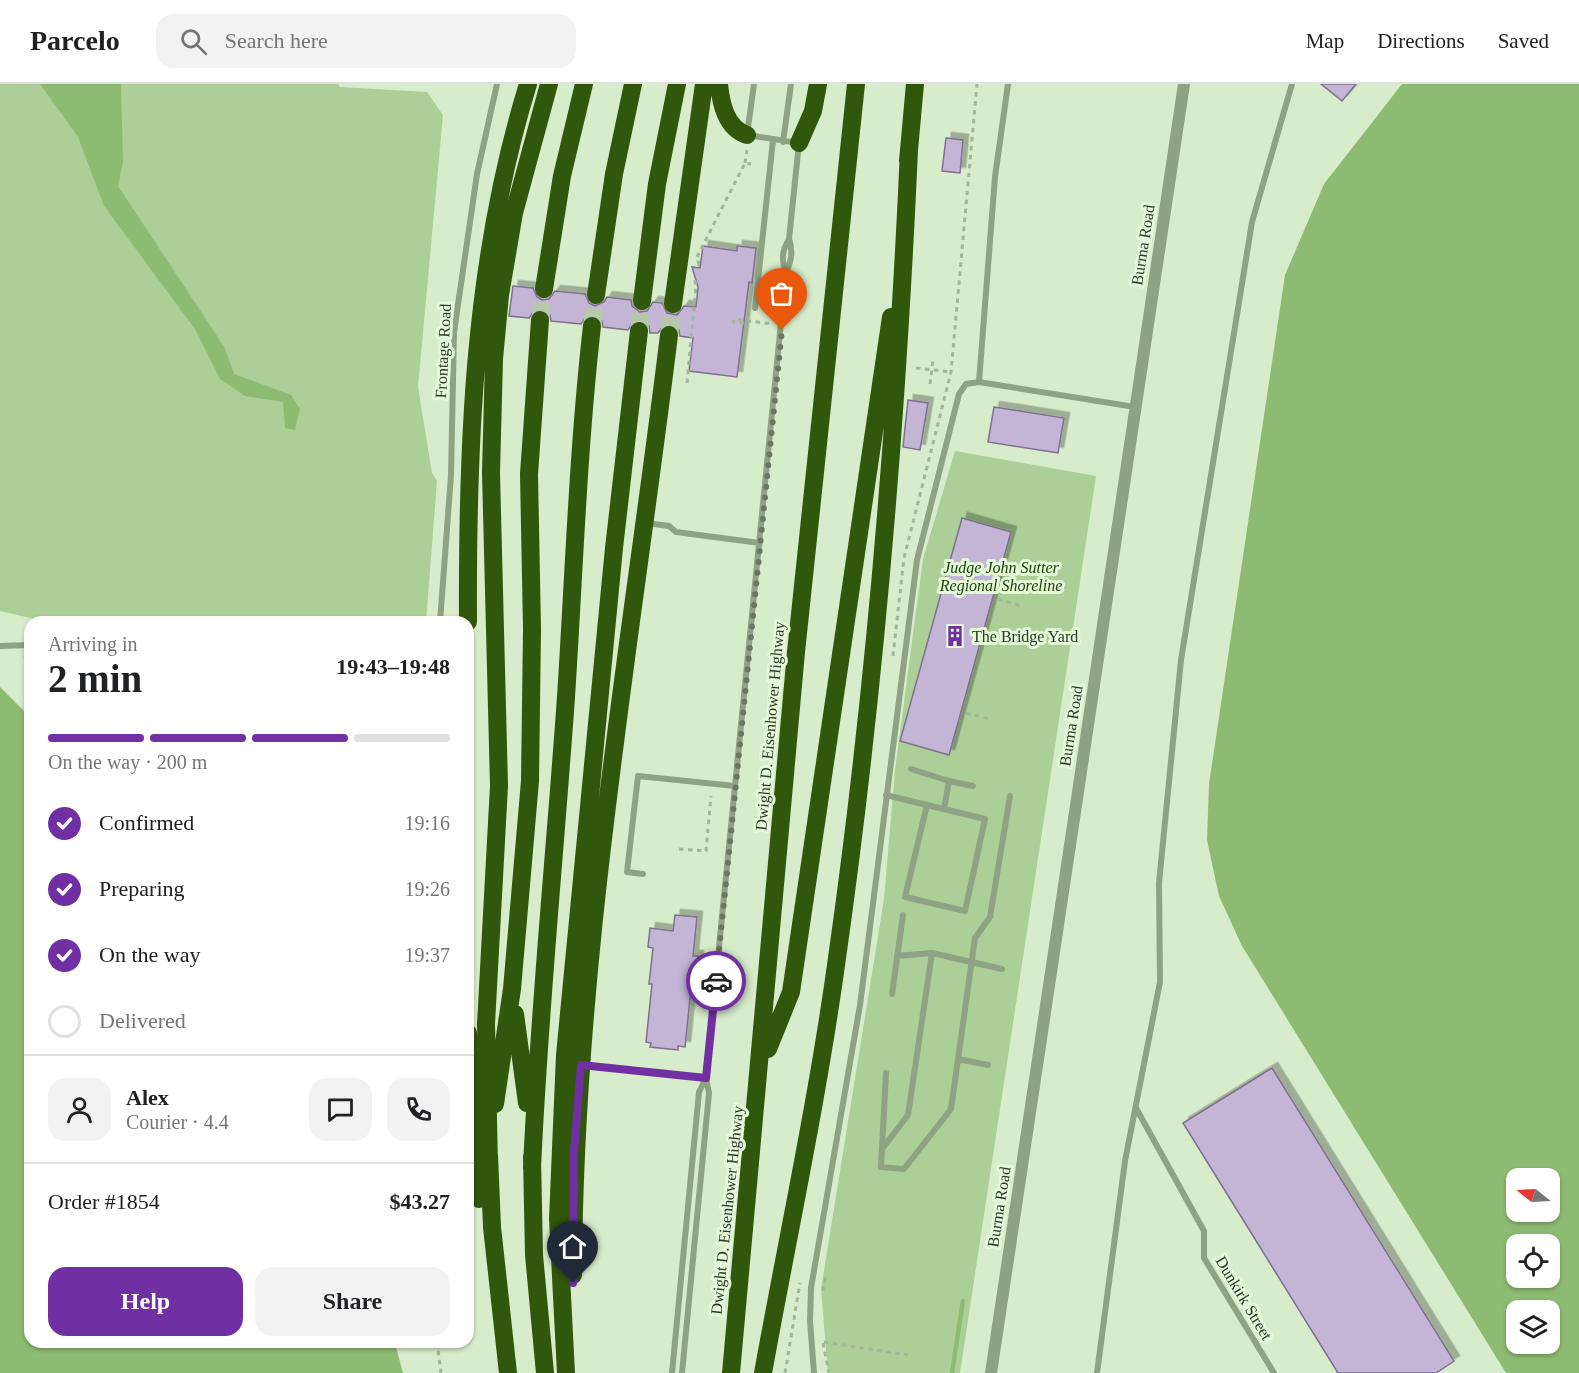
<!DOCTYPE html>
<meta charset="utf-8">
<style>
:root{--surface:#fff;--page:#f2f2f2;--text:#202124;--muted:#757577;--line:#e0e0e0;--accent:#712fa4}
body{margin:0;font-family:"Times New Roman",serif;background:var(--page);color:var(--text);height:100vh;display:flex;flex-direction:column;font-size:22px;white-space:nowrap}
*{box-sizing:border-box;margin:0}
p{font-size:20px;color:var(--muted)}
.icon{flex:none;width:33px;height:33px;fill:none;stroke:currentColor;stroke-width:2;stroke-linecap:round;stroke-linejoin:round}
.map{position:relative;flex:1;overflow:hidden}
.panel{position:absolute;left:24px;top:532px;width:450px;height:732px;display:flex;flex-direction:column;background:var(--surface);border-radius:18px;box-shadow:0 2px 4px #0004}
.panel>*{flex:none}
.needle{width:39px;rotate:288deg}
.tools{position:absolute;left:1506px;top:1084px;display:grid;gap:12px}
.tools a{display:grid;place-items:center;width:54px;height:54px;border-radius:12px;background:var(--surface);box-shadow:0 2px 4px #0004;font-size:30px}
.pin{position:absolute;display:grid;place-items:center;width:51px;height:51px;color:#fff;margin:-62px -26px;border-radius:50% 50% 50% 0;rotate:-45deg;box-shadow:0 0 6px #0007}
.pin .icon{rotate:45deg}
.courier{position:absolute;display:grid;place-items:center;width:60px;height:60px;margin:-30px;border:4px solid #712fa4;border-radius:50%;background:#fff;color:#222;box-shadow:0 2px 8px #0007}
.overview em{font-style:normal;font-weight:800}
.overview div{display:flex;flex-direction:column-reverse}
.overview{display:flex;align-items:center;justify-content:space-between;height:102px;padding:0 24px}
h1{font-size:39px;font-weight:800;line-height:45px}
.bar{display:grid;grid-template-columns:repeat(4,1fr);gap:9px 6px;align-content:center;height:72px;padding:0 24px}
.bar i{height:8px;border-radius:4px;background:var(--line)}
.bar .current{background:var(--accent)}
.bar p{grid-column:span 4}
.line{display:flex;align-items:center;gap:15px;padding:0 24px;border-top:2px solid var(--line)}
.line div{flex:1}
.round{display:grid;place-items:center;flex:none;width:63px;height:63px;border-radius:18px;background:var(--page)}
ol{padding:0 24px;list-style:none}
li{display:flex;align-items:center;gap:18px;height:66px}
li p{margin-inline-start:auto}
li .icon{padding:6px;border-radius:50%;background:var(--accent);color:#fff;stroke-width:4}
li:last-child{color:var(--muted)}
li i{width:33px;height:33px;border:3px solid var(--line);border-radius:50%}
.action{display:flex;gap:12px;margin-top:auto;padding:12px 24px}
.action a{flex:1;height:69px;border-radius:18px;background:var(--accent);color:#fff;font-size:24px;font-weight:800;line-height:69px;text-align:center}
.action a+a{background:var(--page);color:var(--text)}
header{display:flex;align-items:center;gap:36px;box-sizing:border-box;height:84px;padding:0 30px;background:var(--surface);border-bottom:2px solid var(--line)}
header strong{font-size:28px}
nav{display:flex;gap:33px;margin-inline-start:auto;font-size:21px}
.search{width:420px;height:54px;background:var(--page);display:flex;align-items:center;gap:15px;box-sizing:border-box;padding:0 21px;border-radius:18px;color:var(--muted);font-size:22px}
.map>svg:first-child{display:block}
.green{fill:#abcf96}
.water{fill:#8ebb72;fill-rule:evenodd}
.lines{fill:none;stroke-linecap:round;stroke-linejoin:round}
.stream{stroke:#8ebb72;stroke-width:4.5}
.building{fill:#c4b5d6;stroke:#7e708e;stroke-width:1.5;filter:url(#shadow)}
.motorway-tunnel{stroke:#b5c8ab;stroke-width:18;stroke-dasharray:18 9;stroke-linecap:butt}
.path{stroke:#a3b49a;stroke-width:3;stroke-dasharray:4.5 4.5;stroke-linecap:butt}
.service{stroke:#8fa384;stroke-width:6}
.minor{stroke:#8fa384;stroke-width:12}
.motorway{stroke:#30570c;stroke-width:18}
.done{stroke:#6a7663;stroke-width:6;stroke-dasharray:0 10.8}
.route{stroke:#712fa4;stroke-width:8}
.labels{text-anchor:middle;dominant-baseline:central;stroke-width:6;stroke-linejoin:round;paint-order:stroke}
.street-label{font-size:16px;fill:#2f372b;stroke:#e4f9d8}
.park-label{font-size:16px;font-style:italic;fill:#1f3b07;stroke:#e4f9d8}
.poi-label{font-size:16px;fill:#2f372b;stroke:#e4f9d8;text-anchor:start}
</style>
<header>
<strong>Parcelo</strong>
<div class="search"><svg class="icon" aria-label="search" viewBox="0 0 24 24"><circle cx="10" cy="10" r="6"/><path d="M15 15l6 6"/></svg>Search here</div>
<nav><a>Map</a><a>Directions</a><a>Saved</a></nav>
</header>
<div class="map">
<svg width="1579" height="1289" viewBox="0 0 1579 1289">
<defs>
<filter id="shadow"><feDropShadow dx="5.5" dy="-5.5" stdDeviation="0" flood-color="#0004"/></filter>
</defs>
<rect width="100%" height="100%" fill="#d7eccb"/>
<path class="green" d="M 0,0 L 338,0 L 340,3 L 427,8 L 443,31 L 418,303 L 432,389 L 437,397 L 426,538 L 48,538 L 0,527 Z
M 955,367 L 1096,392 L 960,1289 L 828,1289 L 821,1205 L 884,815 L 895,686 L 923,475 Z"/>
<path class="water" d="M 40,0 L 121,0 L 123,78 L 118,102 L 225,264 L 234,290 L 291,311 L 300,325 L 295,346 L 285,344 L 283,318 L 245,312 L 220,295 L 195,245 L 104,122 L 78,53 Z
M 1402,0 L 1579,0 L 1579,1289 L 1506,1289 L 1242,862 L 1219,812 L 1207,756 L 1209,700 L 1285,191 L 1324,100 ZM 1516,1095 L 1550,1095 L 1550,1128 L 1516,1128 ZM 1516,1161 L 1550,1161 L 1550,1194 L 1516,1194 ZM 1516,1227 L 1550,1227 L 1550,1260 L 1516,1260 Z
M 0,603 L 30,633 L 30,1258 L 395,1259 L 403,1289 L 0,1289 Z"/>
<g class="lines">
<path class="stream" d="M 952,1289 L 963,1217"/>
</g>
<path class="building" d="M 1321,0 L 1356,0 L 1342,17 Z
M 946,54 L 963,56 L 960,89 L 942,87 Z
M 703,162 L 737,167 L 737,162 L 756,164 L 752,199 L 749,198 L 737,293 L 689,287 L 693,254 L 680,252 L 679,246 L 671,240 L 664,241 L 658,249 L 650,249 L 649,242 L 641,236 L 634,237 L 628,246 L 603,243 L 602,237 L 594,231 L 587,232 L 581,240 L 551,237 L 550,231 L 541,225 L 535,226 L 529,234 L 509,232 L 513,202 L 533,204 L 537,213 L 542,216 L 549,215 L 555,207 L 585,210 L 589,219 L 595,222 L 604,218 L 607,213 L 631,216 L 632,222 L 640,228 L 647,227 L 653,218 L 662,219 L 667,229 L 677,231 L 684,222 L 696,223 L 698,203 L 692,183 L 700,184 Z
M 908,316 L 928,319 L 920,366 L 903,363 Z
M 994,323 L 1064,334 L 1058,369 L 988,358 Z
M 962,434 L 1011,448 L 949,671 L 900,657 Z
M 675,831 L 697,833 L 693,872 L 698,872 L 695,905 L 691,905 L 685,963 L 678,962 L 678,966 L 650,963 L 651,959 L 646,958 L 652,900 L 649,900 L 653,864 L 648,863 L 650,844 L 673,847 Z
M 1272,984 L 1454,1277 L 1436,1289 L 1338,1289 L 1183,1039 Z"/>
<g class="lines">
<path class="motorway-tunnel" d="M 540,236 L 544,205
M 592,242 L 596,211
M 639,247 L 642,217
M 669,251 L 673,220"/>
<path class="path" d="M 745,79 L 747,66
M 697,173 L 745,79 L 751,80
M 744,239 L 733,238 L 734,235 L 772,240
M 916,284 L 951,288
M 687,299 L 696,202 L 694,193
M 930,300 L 933,276
M 998,515 L 1021,522
M 25,572 L 29,587
M 893,572 L 904,474 L 951,288 L 977,0
M 966,629 L 990,635
M 679,765 L 706,767 L 711,712
M 823,1207 L 826,1190
M 437,1258 L 441,1289
M 824,1258 L 908,1271
M 823,1259 L 829,1289
M 785,1289 L 800,1199"/>
<path class="service" d="M 783,58 L 791,0
M 786,188 C 781,175 782,167 789,155
M 755,224 L 773,56
M 979,298 L 995,93 L 1008,0
M 646,439 L 669,442 L 676,448 L 760,459
M 440,538 L 451,391 L 454,248 L 477,90 L 497,0
M 0,562 L 30,561
M 911,685 L 949,697 L 944,725
M 949,697 L 973,702
M 886,711 L 985,735 L 965,827 L 905,813 L 927,721
M 643,790 L 627,788 L 638,692 L 735,702
M 897,872 L 932,869
M 892,910 L 903,831
M 958,975 L 988,981
M 585,981 L 706,994
M 886,989 L 881,1083 L 904,1085 L 951,1025 L 975,854 L 990,833 L 1010,712
M 1136,1024 L 1204,1147 L 1204,1174 L 1274,1289
M 882,1065 L 908,1031 L 932,869 L 1002,885
M 672,1289 L 699,1008 L 706,994
M 682,1289 L 709,1009 L 706,994 L 786,188 C 792,176 793,167 789,155 L 799,59 L 747,51 L 754,0
M 814,1289 L 810,1237 L 811,1204 L 860,921 L 917,476 L 959,310 L 966,300 L 979,298 L 1135,323
M 1097,1289 L 1125,1077 L 1160,898 L 1159,799 L 1181,576 L 1252,138 L 1292,0"/>
<path class="minor" d="M 991,1289 L 1184,0"/>
<path class="motorway" d="M 719,0 C 721,20 726,44 747,51
M 799,59 L 813,27 L 818,0
M 908,77 L 915,0
M 544,205 L 562,92 L 584,0
M 596,211 L 614,90 L 633,0
M 642,217 L 657,100 L 677,0
M 673,220 L 704,0
M 468,538 C 467,357 474,175 528,0
M 515,930 L 527,1019
M 468,949 L 479,1115
M 768,965 L 791,908 L 891,233
M 495,1020 L 512,905 L 530,697 L 532,545 L 529,390 L 540,236
M 489,1071 L 492,1143 L 508,1289
M 532,1073 L 534,1171 L 545,1289
M 489,1083 L 486,940 L 499,702 L 491,389 L 494,275 L 500,211 L 514,129 L 549,0
M 532,1084 C 539,927 555,770 566,613 C 574,489 578,365 592,242
M 573,1191 C 574,875 631,563 669,251
M 566,1289 L 558,1135 L 565,971 L 614,464 L 639,247
M 731,1289 L 796,568 L 856,0
M 763,1289 C 788,1151 818,1013 837,874 C 875,606 897,336 909,66"/>
</g>
<g class="lines">
<path class="done" d="M 716,897 L 782,246"/>
<path class="route" d="M 573,1199 L 574,1068 L 581,981 L 706,994 L 716,897"/>
</g>
<defs>
<symbol id="building-bare" viewBox="-9 -9 18 18"><path d="M-4-6H4V6H1V3H-1V6H-4ZM-2.5-4.3h1.7v1.8h-1.7ZM.8-4.3h1.7v1.8H.8ZM-2.5-1h1.7V.8h-1.7ZM.8-1h1.7V.8H.8Z" fill="#712fa4" stroke="#e4f9d8" stroke-width="2.5" paint-order="stroke"/></symbol>
</defs>
<g fill-rule="evenodd">
<use href="#building-bare" x="940" y="537" width="30" height="30"/>
</g>
<g class="labels">
<g class="street-label">
<text transform="translate(1143 161) rotate(-81)">Burma Road</text>
<text transform="translate(443 267) rotate(-87)">Frontage Road</text>
<text transform="translate(770 642) rotate(-85)">Dwight D. Eisenhower Highway</text>
<text transform="translate(1071 642) rotate(-81)">Burma Road</text>
<text transform="translate(999 1123) rotate(-81)">Burma Road</text>
<text transform="translate(727 1126) rotate(-84)">Dwight D. Eisenhower Highway</text>
<text transform="translate(1244 1214) rotate(59)">Dunkirk Street</text>
</g>
<g class="park-label">
<text x="1001" y="483">Judge John Sutter<tspan x="1001" dy="18">Regional Shoreline</tspan></text>
</g>
<g class="poi-label">
<text x="972" y="552">The Bridge Yard</text>
</g>
</g>
</svg>
<div class="tools">
<a><svg class="needle" viewBox="-14 -14 28 28"><path d="M0-13l5 13h-10z" fill="#e53935"/><path d="M0 13l5-13h-10z" fill="#757577"/></svg></a>
<a><svg class="icon" aria-label="locate" viewBox="0 0 24 24"><circle cx="12" cy="12" r="6"/><path d="M12 2v4M12 18v4M2 12h4M18 12h4"/></svg></a>
<a><svg class="icon" aria-label="layers" viewBox="0 0 24 24"><path d="M12 4l9 5-9 5-9-5zM3 14l9 5 9-5"/></svg></a>
</div>
<div class="pin" style="left:782px;top:246px;background:#ea580c"><svg class="icon" aria-label="bag" viewBox="0 0 24 24"><path d="M5 8h14l-1 12H6zM9 8a3 3 0 0 1 6 0"/></svg></div>
<div class="pin" style="left:573px;top:1199px;background:#1f2937"><svg class="icon" aria-label="home" viewBox="0 0 24 24"><path d="M3 11l9-7 9 7M6 9v11h12V9"/></svg></div>
<div class="courier" style="left:716px;top:897px"><svg class="icon" aria-label="car" viewBox="0 0 24 24"><path d="M5 17H2v-5l4-1 3-4h7l3 4 3 1v5h-3M9 17h6M6 11h13"/><circle cx="7" cy="17" r="2"/><circle cx="17" cy="17" r="2"/></svg></div>
<section class="panel">
<div class="overview"><div><h1>2 min</h1><p>Arriving in</p></div><em>19:43–19:48</em></div>
<div class="bar"><i class="current"></i><i class="current"></i><i class="current"></i><i></i><p>On the way · 200 m</p></div>
<ol>
<li><svg class="icon" aria-label="check" viewBox="0 0 24 24"><path d="M5 12l5 5 9-10"/></svg>Confirmed<p>19:16</p></li>
<li><svg class="icon" aria-label="check" viewBox="0 0 24 24"><path d="M5 12l5 5 9-10"/></svg>Preparing<p>19:26</p></li>
<li><svg class="icon" aria-label="check" viewBox="0 0 24 24"><path d="M5 12l5 5 9-10"/></svg>On the way<p>19:37</p></li>
<li><i></i>Delivered</li>
</ol>
<div class="line" style="height:108px"><a class="round"><svg class="icon" aria-label="person" viewBox="0 0 24 24"><circle cx="12" cy="8" r="4"/><path d="M4 21q1-7 8-7t8 7"/></svg></a><div><b>Alex</b><p>Courier · 4.4</p></div><a class="round"><svg class="icon" aria-label="chat" viewBox="0 0 24 24"><path d="M4 5h16v11H9l-5 4z"/></svg></a><a class="round"><svg class="icon" aria-label="phone" viewBox="0 0 24 24"><path d="M5 4h4l2 5-3 2q2 4 5 5l2-3 5 2v4C11 20 4 13 5 4z"/></svg></a></div>
<div class="line" style="height:78px"><div>Order #1854</div><b>$43.27</b></div>
<div class="action"><a>Help</a><a>Share</a></div>
</section>
</div>
